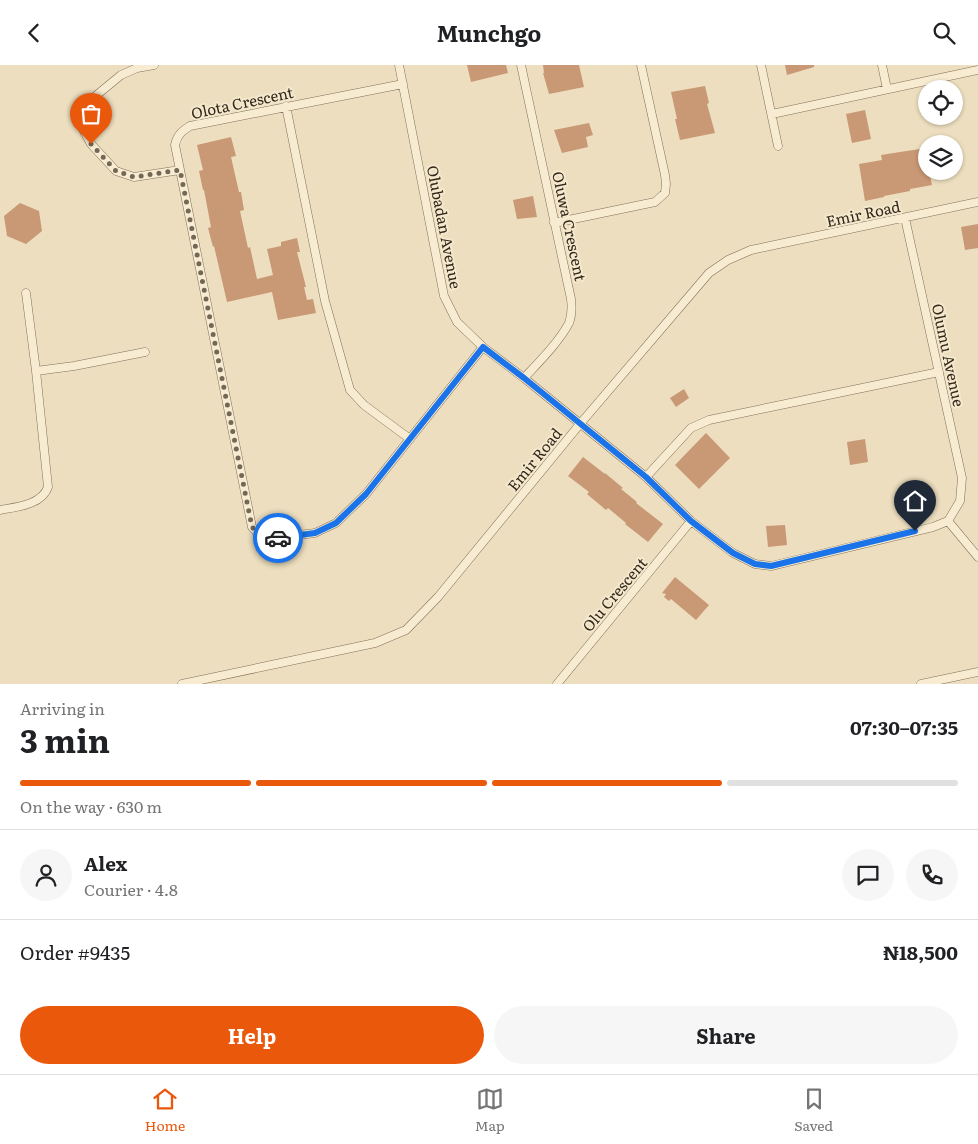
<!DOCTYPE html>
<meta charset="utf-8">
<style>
:root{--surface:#fff;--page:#f6f6f6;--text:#202124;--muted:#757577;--line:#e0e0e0;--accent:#ea580c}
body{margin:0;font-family:Literata,serif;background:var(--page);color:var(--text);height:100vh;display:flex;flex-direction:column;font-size:19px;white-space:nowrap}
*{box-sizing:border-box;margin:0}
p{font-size:16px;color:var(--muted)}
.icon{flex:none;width:28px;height:28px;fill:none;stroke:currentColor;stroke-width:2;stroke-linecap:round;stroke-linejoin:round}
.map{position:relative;height:619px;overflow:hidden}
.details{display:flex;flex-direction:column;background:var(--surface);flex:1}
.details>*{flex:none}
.fabs{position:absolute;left:918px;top:15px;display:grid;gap:10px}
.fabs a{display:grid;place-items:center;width:45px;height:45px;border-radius:50%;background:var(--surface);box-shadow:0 1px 4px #0004;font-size:25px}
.pin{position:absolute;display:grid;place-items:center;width:42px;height:42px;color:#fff;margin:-51px -21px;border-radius:50% 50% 50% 0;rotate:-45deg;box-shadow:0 0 5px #0007}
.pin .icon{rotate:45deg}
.courier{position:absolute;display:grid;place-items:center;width:50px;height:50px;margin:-25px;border:4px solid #1a73e8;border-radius:50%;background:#fff;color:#222;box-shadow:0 1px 6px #0007}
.summary em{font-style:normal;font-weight:700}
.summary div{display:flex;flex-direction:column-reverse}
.summary{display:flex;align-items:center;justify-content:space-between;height:85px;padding:0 20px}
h1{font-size:32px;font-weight:700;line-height:38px}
.bar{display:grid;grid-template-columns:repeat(4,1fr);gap:8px 5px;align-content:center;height:60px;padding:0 20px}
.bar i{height:6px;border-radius:4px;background:var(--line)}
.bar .on{background:var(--accent)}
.bar p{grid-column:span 4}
.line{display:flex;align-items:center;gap:12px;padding:0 20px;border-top:1px solid var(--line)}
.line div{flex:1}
.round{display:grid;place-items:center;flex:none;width:52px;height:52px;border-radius:26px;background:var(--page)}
.primary-button{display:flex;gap:10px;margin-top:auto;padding:10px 20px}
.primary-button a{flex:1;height:58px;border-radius:30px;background:var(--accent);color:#fff;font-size:20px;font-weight:700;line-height:58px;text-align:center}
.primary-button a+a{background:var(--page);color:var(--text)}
header{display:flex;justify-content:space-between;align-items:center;height:65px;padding:0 20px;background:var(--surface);font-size:22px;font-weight:700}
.tab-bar{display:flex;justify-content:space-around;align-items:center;height:70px;border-top:1px solid var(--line);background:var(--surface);font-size:14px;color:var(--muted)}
.tab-bar a{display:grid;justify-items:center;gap:2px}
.tab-bar .on{color:var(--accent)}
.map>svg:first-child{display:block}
.building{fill:#c99875}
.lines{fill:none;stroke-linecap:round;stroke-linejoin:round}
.minor-casing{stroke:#836f58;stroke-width:9}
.minor{stroke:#f7ecd1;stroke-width:8}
.done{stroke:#746755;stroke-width:5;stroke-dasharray:0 9}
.route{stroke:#1a73e8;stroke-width:6}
.labels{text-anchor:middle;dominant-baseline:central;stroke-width:4;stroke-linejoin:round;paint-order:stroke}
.street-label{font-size:15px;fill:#33271c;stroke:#f4e8cd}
</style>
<header><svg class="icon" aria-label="back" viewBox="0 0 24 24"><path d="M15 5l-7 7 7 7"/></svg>Munchgo<svg class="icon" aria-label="search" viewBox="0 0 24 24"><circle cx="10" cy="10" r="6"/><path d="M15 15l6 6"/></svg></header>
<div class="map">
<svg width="978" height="619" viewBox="0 0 978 619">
<rect width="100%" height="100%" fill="#ecdebe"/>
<path class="building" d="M 467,0 L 506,0 L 508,8 L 471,17 Z
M 543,0 L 579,0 L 584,22 L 549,29 L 543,8 L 544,8 Z
M 785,0 L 814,0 L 814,2 L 787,10 Z
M 705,21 L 709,38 L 707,39 L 715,68 L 680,75 L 675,54 L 677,54 L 671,27 Z
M 865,45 L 871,74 L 852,78 L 846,49 Z
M 589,58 L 593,70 L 586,72 L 588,82 L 562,88 L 554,65 Z
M 231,72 L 236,91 L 231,92 L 239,127 L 241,127 L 244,145 L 240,146 L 248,183 L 250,182 L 257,214 L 273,210 L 267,184 L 281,181 L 281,177 L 297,173 L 300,187 L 297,187 L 306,222 L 304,222 L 307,235 L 313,234 L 316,248 L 278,255 L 272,227 L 227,237 L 214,181 L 213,182 L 208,163 L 211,162 L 204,125 L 203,125 L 199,106 L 203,105 L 197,80 Z
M 926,83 L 926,106 L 929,106 L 932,120 L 910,124 L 910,126 L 884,131 L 884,132 L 865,136 L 859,99 L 882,95 L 881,90 Z
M 533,131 L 537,152 L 517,154 L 513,135 Z
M 20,138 L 39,146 L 42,166 L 26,179 L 7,171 L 4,151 Z
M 978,159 L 978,183 L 965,185 L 961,162 Z
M 684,324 L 689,333 L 676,342 L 670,333 Z
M 706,368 L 730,393 L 699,424 L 675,400 Z
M 865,374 L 868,397 L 850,400 L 847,377 Z
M 583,392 L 605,409 L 605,408 L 623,423 L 621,424 L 637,437 L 636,438 L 663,459 L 648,477 L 625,459 L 626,458 L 608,443 L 606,445 L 587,429 L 589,427 L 568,411 Z
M 785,460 L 787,480 L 768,482 L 766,461 Z
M 675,512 L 709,540 L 696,555 L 671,534 L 669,536 L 664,532 L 666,529 L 662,528 Z"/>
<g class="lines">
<defs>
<path id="minor" d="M 154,0 L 137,3 L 121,10 L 81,43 L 79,50 L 79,57 L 91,79 L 116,106 L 134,112 L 180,105
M 399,0 L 444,231 L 457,257 L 483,282 L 524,313 L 646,412 L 691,456 L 733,488 L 755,499 L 771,501 L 933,462 L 948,456 L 960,436 L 962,413 L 905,153
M 521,0 L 571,234 C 572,242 572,250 569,258 C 559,277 539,297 524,313
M 761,0 L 778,81
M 882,0 L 887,24
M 403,19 L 190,61 C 182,66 177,70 175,80 L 252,462 L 261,472 L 275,473 L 315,468 L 336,458 L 366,429 L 483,282
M 286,41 L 325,236 L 350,325 L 364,340 L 410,374
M 772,49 L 978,5
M 554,158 L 655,137 L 665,128 L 666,119 L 665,110 L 641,0
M 36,306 L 74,301 L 145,287
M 646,412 L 691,363 L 709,355 L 939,307
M 0,445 C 16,442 42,440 48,422 L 36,306 L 26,228
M 948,456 L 978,492
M 182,619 L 375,578 L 406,565 L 438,532 L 580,359 L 709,208 L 728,195 L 751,185 L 978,137
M 557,619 L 691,456
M 921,619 L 978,607"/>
</defs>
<use href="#minor" class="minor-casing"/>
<use href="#minor" class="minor"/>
</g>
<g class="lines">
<path class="done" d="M 91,79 L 116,106 L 134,112 L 180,105 L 252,462 L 261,472 L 278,473"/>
<path class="route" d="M 278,473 L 315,468 L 336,458 L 366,429 L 483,282 L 524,313 L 646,412 L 691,456 L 733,488 L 755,499 L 771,501 L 915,466"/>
</g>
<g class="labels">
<g class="street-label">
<text transform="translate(242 37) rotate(-12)">Olota Crescent</text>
<text transform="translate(863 148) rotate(-12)">Emir Road</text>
<text transform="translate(570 161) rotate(78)">Oluwa Crescent</text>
<text transform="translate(445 162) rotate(79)">Olubadan Avenue</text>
<text transform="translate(949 290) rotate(78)">Olumu Avenue</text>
<text transform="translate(534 394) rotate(-51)">Emir Road</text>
<text transform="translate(614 529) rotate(-50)">Olu Crescent</text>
</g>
</g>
</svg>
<div class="fabs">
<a><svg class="icon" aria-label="locate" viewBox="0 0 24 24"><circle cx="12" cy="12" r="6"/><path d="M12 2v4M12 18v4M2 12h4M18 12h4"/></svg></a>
<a><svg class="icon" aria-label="layers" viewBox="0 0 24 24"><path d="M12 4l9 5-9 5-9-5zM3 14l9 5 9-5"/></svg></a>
</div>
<div class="pin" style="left:91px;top:79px;background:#ea580c"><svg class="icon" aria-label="bag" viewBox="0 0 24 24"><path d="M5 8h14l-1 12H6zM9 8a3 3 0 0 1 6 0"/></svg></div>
<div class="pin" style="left:915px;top:466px;background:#1f2937"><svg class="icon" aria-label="home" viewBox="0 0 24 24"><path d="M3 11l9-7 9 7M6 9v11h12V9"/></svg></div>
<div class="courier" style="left:278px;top:473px"><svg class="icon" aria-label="car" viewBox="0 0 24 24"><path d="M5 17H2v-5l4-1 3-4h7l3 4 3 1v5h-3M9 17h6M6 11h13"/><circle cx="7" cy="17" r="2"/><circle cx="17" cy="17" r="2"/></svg></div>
</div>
<section class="details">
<div class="summary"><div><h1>3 min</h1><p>Arriving in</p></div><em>07:30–07:35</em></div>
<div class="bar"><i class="on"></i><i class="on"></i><i class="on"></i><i></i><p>On the way · 630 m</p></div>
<div class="line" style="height:90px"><a class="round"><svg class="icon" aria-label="person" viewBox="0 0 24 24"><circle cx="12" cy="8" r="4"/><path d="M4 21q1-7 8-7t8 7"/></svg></a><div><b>Alex</b><p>Courier · 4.8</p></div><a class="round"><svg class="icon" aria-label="chat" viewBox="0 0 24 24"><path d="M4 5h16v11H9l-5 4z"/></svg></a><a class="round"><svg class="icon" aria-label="phone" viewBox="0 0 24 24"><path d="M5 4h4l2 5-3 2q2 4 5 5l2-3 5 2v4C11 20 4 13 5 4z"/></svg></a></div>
<div class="line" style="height:65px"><div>Order #9435</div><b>₦18,500</b></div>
<div class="primary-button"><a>Help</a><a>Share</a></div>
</section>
<nav class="tab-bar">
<a class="on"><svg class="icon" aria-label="home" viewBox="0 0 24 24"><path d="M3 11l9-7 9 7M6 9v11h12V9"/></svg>Home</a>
<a><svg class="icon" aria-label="map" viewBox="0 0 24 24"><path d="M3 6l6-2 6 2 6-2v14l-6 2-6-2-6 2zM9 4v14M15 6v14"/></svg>Map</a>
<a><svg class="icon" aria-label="saved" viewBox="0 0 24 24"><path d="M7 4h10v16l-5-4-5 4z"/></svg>Saved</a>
</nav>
